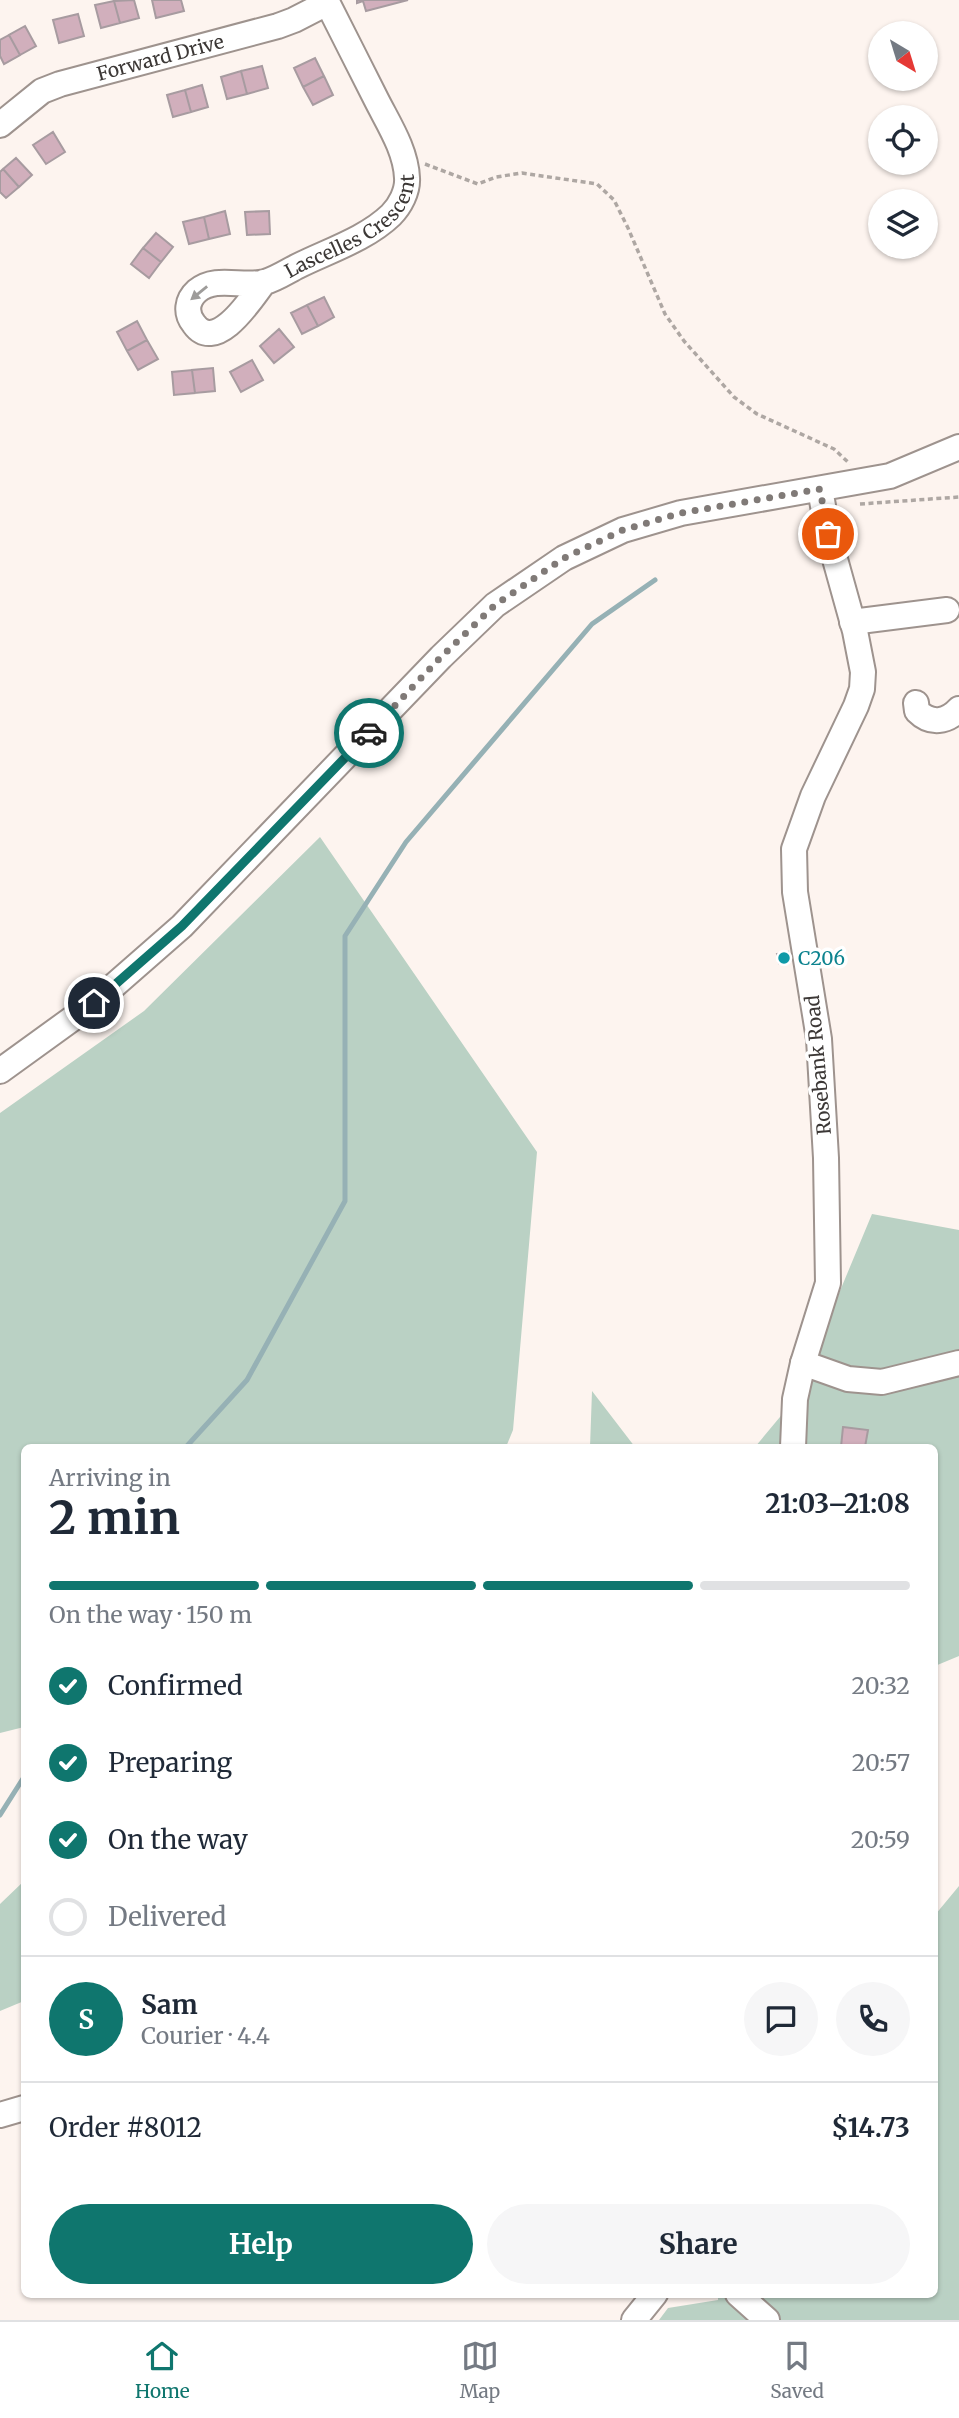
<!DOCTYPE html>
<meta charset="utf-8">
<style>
:root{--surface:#fff;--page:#f6f6f7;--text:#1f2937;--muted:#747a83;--line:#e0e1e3;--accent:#0f766e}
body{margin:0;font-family:Merriweather,serif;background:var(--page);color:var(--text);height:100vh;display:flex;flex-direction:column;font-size:26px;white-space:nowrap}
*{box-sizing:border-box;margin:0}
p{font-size:23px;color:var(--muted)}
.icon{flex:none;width:38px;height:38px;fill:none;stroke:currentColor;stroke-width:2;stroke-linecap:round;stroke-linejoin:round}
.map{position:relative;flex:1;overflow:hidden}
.drawer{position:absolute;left:21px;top:1444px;width:917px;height:854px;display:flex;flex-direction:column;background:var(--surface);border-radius:10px;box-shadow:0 2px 5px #0004}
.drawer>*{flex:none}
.needle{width:46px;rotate:142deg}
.fabs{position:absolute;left:868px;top:21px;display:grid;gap:14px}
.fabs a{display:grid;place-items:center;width:70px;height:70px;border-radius:50%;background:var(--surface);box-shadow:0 2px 5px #0004;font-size:35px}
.pin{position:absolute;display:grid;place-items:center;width:60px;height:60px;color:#fff;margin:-30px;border:4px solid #fff;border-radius:50%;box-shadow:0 2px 7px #0007}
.courier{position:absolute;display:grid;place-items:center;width:70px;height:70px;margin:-35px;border:5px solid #0f766e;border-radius:50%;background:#fff;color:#222;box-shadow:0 2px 9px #0007}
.overview em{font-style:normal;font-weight:700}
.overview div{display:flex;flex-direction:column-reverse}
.overview{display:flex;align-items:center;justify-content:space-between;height:119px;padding:0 28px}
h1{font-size:46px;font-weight:700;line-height:52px}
.bar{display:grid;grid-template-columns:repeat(4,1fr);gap:10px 7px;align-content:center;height:84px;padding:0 28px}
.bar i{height:9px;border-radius:5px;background:var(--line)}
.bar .selected{background:var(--accent)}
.bar p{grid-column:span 4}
.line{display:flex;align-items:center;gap:18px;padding:0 28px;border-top:2px solid var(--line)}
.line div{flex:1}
.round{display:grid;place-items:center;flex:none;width:74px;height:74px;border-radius:37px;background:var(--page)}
ol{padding:0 28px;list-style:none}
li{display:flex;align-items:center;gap:21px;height:77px}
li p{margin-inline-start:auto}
li .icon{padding:7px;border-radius:50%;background:var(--accent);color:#fff;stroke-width:4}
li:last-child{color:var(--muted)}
li i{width:38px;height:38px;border:4px solid var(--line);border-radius:50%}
.button{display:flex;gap:14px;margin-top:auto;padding:14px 28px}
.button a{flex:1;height:80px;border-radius:42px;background:var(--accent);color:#fff;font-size:28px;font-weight:700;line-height:80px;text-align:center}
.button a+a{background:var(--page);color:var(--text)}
.tabs{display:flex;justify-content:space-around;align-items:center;height:98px;border-top:2px solid var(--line);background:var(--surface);font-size:19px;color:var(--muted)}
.tabs a{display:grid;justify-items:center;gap:4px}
.tabs .selected{color:var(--accent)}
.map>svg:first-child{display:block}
.green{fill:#bad1c4}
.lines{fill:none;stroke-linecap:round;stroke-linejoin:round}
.stream{stroke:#96b1b5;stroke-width:5}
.building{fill:#d1afbc;stroke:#a79ba0;stroke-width:2}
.minor-casing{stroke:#9e938e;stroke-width:28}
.path{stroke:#aea7a3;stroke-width:3.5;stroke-dasharray:5 3.5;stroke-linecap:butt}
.minor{stroke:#fff;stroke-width:24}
.oneway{fill:#9e9c9a}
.done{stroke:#807a77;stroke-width:7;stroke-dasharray:0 12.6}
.route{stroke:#0f766e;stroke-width:9}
.culture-dot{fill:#0f9aa8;stroke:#fff;stroke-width:2.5}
.labels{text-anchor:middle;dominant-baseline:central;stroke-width:7;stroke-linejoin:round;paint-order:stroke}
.street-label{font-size:19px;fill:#3c3836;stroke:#fff}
.culture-label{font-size:19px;fill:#0d838f;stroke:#fff;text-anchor:start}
</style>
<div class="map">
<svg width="959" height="2320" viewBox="0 0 959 2320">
<rect width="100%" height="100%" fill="#fdf4ef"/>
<path class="green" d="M 320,837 L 537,1152 L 513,1430 L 506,1447 L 24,1447 L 24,1727 L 0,1733 L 0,1113 L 144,1011 Z
M 872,1214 L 959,1230 L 959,1656 L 935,1666 L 934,1447 L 755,1447 L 795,1399 Z
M 592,1391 L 635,1447 L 590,1447 Z
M 24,1881 L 24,2001 L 0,2011 L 0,1904 Z
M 959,1886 L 959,2320 L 659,2320 L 668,2308 L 718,2300 L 718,2294 L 934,2294 L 935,1915 Z"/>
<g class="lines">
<path class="stream" d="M 186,1447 L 247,1380 L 345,1201 L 345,936 L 406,842 L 592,624 L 655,580
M 0,1815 L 24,1777"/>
</g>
<path class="building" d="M 134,0 L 139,18 L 120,23 L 114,1 Z
M 152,0 L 181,0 L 184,11 L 156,18 Z
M 357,0 L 408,0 L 366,11 L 363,1 L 357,3 Z
M 114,1 L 120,23 L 101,28 L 95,5 Z
M 78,14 L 84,36 L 59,43 L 53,20 Z
M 25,26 L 36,46 L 20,55 L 9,35 Z
M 9,35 L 20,55 L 4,64 L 0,56 L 0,40 Z
M 315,58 L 324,76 L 303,87 L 294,68 Z
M 262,66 L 268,88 L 247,94 L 241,71 Z
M 241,71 L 247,94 L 227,99 L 221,77 Z
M 324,76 L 333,95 L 313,105 L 303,87 Z
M 202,85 L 208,107 L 191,112 L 185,90 Z
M 185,90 L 191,112 L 173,117 L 167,95 Z
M 53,132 L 65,152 L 46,164 L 33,145 Z
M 16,158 L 32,175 L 19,187 L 3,169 Z
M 3,169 L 19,187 L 6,198 L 0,192 L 0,172 Z
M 225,211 L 230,234 L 209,239 L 204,217 Z
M 269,211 L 270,234 L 247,235 L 245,212 Z
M 204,217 L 209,239 L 189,244 L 183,222 Z
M 156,233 L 173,247 L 161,262 L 143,248 Z
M 143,248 L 161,262 L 149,278 L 131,264 Z
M 324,297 L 334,317 L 318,326 L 307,305 Z
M 307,305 L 318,326 L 302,334 L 291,313 Z
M 137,321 L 147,340 L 127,351 L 117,332 Z
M 279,329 L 294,347 L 274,363 L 260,346 Z
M 147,340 L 158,359 L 138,370 L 127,351 Z
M 252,360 L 263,380 L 241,392 L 230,372 Z
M 213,368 L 215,391 L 195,393 L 192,370 Z
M 192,370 L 195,393 L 174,395 L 172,372 Z
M 788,952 L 790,961 L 779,963 L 777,954 Z
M 843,1427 L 868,1430 L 865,1447 L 841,1447 Z"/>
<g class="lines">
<defs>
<g id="minor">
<path id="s1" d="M 0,125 L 42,91 L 60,84 L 278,26 L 294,20 L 327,3"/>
<path id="s2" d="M 264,282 C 252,298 216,355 194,324 C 185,313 187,300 197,291 C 216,275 243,288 265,282 C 276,279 288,271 298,266 C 328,251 366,239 391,215 C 400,206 408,191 407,178 C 406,150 388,123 376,99 C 359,66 343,33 326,0"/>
<path d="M 852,622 L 947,610"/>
<path d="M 916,703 L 917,711 C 931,725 947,722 959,709"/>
<path d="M 0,1071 L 94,1003 L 182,926 L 441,657 L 495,605 L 564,558 L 623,530 L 681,513 L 890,476 L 959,447"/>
<path d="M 803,1363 L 848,1379 L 882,1382 L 959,1363"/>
<path d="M 793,1447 L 795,1399 L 803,1363 L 828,1283 L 826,1158 L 819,1039 L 795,892 L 794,849 L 813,796 L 856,706 L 862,689 L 863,672 L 855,631 L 828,534 L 820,489"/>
<path d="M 0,2115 L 24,2108"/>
<path d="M 738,2294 L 767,2320"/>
<path d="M 634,2320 L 655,2294"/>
</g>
</defs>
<use href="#minor" class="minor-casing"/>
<path class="path" d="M 425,164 L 478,184 L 496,177 L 522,173 L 597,184 L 614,200 L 628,228 L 665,314 L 684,341 L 734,397 L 757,414 L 834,449 L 850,464
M 860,504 L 959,497"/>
<use href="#minor" class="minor"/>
</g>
<defs><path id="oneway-solid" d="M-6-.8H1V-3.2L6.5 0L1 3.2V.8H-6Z" transform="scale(1.75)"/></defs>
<use class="oneway" href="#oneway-solid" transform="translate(199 293) rotate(141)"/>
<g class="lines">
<path class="done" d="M 369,733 L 441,657 L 495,605 L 564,558 L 623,530 L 681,513 L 820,489 L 828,534"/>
<path class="route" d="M 94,1003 L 182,926 L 369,733"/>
</g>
<circle class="culture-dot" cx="784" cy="958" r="7"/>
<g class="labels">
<g class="street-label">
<text stroke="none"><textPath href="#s1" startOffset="177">Forward Drive</textPath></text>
<text stroke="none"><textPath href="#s2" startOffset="308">Lascelles Crescent</textPath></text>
<text transform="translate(818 1065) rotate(-95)">Rosebank Road</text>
</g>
<g class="culture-label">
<text x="798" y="958">C206</text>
</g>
</g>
</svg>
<div class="fabs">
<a><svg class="needle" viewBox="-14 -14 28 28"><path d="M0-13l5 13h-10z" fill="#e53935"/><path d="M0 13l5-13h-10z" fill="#747a83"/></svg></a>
<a><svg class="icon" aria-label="locate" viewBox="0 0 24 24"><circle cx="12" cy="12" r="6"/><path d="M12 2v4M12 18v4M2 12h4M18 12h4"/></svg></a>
<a><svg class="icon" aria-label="layers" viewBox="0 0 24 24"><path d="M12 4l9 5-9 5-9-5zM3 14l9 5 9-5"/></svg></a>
</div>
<div class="pin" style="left:828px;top:534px;background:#ea580c"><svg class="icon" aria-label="bag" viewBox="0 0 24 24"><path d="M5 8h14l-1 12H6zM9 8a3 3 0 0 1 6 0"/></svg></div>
<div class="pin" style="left:94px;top:1003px;background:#1f2937"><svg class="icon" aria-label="home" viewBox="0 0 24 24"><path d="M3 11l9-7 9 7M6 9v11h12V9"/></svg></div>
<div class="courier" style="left:369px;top:733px"><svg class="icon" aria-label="car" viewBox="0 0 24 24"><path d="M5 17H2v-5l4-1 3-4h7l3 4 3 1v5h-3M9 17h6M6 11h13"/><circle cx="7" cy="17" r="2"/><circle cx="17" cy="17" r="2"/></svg></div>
<section class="drawer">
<div class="overview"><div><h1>2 min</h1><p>Arriving in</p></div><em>21:03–21:08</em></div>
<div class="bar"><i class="selected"></i><i class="selected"></i><i class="selected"></i><i></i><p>On the way · 150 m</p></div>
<ol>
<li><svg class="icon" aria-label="check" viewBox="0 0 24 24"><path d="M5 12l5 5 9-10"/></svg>Confirmed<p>20:32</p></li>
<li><svg class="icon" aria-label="check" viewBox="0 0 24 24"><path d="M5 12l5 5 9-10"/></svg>Preparing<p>20:57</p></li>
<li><svg class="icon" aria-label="check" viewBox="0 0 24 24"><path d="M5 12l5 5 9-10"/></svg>On the way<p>20:59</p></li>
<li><i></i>Delivered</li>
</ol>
<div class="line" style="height:126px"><b class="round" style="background:var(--accent);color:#fff">S</b><div><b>Sam</b><p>Courier · 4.4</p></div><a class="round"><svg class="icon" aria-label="chat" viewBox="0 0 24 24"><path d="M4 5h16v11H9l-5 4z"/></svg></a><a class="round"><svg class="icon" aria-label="phone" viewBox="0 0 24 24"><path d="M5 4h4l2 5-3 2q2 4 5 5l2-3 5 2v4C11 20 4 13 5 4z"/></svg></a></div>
<div class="line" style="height:91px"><div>Order #8012</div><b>$14.73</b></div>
<div class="button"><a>Help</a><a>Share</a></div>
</section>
</div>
<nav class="tabs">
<a class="selected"><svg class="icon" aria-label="home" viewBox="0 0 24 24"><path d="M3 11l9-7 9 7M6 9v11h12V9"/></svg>Home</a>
<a><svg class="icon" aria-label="map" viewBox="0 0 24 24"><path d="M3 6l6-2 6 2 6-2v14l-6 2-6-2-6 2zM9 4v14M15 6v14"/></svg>Map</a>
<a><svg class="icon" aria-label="saved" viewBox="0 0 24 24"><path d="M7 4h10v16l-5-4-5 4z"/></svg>Saved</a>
</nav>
